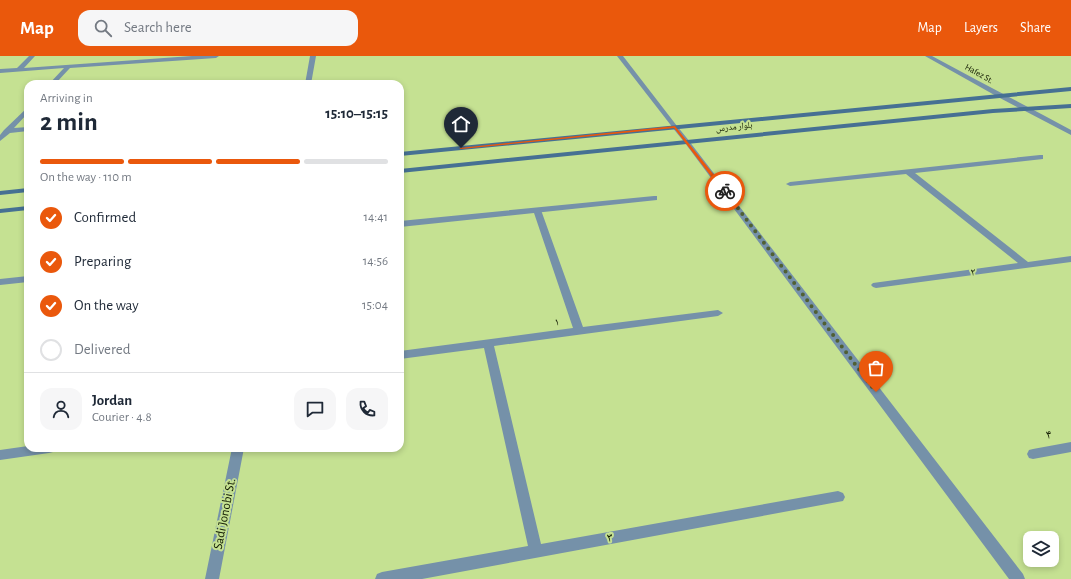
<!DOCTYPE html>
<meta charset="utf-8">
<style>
:root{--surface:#fff;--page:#f6f6f7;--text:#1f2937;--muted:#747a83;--line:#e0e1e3;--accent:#ea580c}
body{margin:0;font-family:"Alegreya Sans","Noto Naskh Arabic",sans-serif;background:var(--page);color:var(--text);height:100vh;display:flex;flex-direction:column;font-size:15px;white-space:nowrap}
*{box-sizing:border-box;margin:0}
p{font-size:13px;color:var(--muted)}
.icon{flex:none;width:22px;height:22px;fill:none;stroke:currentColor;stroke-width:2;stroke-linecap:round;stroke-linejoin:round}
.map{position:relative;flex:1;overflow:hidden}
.side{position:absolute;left:24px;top:24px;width:380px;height:372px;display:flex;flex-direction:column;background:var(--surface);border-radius:12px;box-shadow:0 2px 6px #0003}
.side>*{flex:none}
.fabs{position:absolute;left:1023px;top:475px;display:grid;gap:8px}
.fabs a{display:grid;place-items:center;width:36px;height:36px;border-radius:8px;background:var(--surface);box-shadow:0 2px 6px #0003;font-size:20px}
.pin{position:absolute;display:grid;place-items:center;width:34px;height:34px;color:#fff;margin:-41px -17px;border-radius:50% 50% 50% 0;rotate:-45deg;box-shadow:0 0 4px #0007}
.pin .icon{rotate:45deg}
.courier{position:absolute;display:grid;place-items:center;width:40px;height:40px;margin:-20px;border:3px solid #ea580c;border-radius:50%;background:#fff;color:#222;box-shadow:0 1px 5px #0007}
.headline em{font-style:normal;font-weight:600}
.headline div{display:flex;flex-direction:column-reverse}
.headline{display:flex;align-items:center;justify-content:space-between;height:68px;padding:0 16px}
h1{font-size:26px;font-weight:600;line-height:30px}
.bar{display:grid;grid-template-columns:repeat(4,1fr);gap:6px 4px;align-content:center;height:48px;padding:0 16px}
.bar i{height:5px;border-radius:3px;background:var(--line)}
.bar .selected{background:var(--accent)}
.bar p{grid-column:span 4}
.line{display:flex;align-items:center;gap:10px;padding:0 16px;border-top:1px solid var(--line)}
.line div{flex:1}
.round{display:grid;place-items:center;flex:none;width:42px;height:42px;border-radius:12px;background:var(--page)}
ol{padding:0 16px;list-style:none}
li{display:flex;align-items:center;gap:12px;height:44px}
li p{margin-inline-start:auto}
li .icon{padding:4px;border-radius:50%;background:var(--accent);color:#fff;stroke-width:4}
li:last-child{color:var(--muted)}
li i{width:22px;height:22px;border:2px solid var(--line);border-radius:50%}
header{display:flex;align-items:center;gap:24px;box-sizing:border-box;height:56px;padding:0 20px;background:var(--accent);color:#fff}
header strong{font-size:19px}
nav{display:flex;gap:22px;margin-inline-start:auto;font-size:14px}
.search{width:280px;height:36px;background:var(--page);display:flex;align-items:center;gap:10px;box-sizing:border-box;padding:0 14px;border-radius:12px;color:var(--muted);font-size:15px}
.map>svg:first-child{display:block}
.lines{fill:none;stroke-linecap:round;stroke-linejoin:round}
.lane{fill:#7591a9;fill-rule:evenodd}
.street{fill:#7591a9;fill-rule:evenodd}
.secondary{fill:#467093;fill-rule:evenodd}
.route{fill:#ea580c}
.done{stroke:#506033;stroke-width:4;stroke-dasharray:0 7.2}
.labels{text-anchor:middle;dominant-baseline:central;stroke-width:4;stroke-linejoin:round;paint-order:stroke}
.far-street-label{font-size:9px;fill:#111a00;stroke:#c5e192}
.street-label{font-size:11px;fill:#111a00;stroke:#c5e192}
.near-street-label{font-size:13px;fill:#111a00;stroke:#c5e192}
</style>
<header>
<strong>Map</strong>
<div class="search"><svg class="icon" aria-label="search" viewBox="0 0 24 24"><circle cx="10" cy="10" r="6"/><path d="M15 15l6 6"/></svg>Search here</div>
<nav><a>Map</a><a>Layers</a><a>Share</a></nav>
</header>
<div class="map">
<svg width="1071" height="523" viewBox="0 0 1071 523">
<rect width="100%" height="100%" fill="#c5e192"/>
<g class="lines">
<path class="lane" d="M 617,0 L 623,0 L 677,70 L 677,72 L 673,72 Z
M 687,84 L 689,85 L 1023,518 L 1025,523 L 1009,523 L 685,87 L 684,86 Z
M 654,140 L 657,140 L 657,144 L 400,171 L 400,165 Z"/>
<path class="street" d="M 29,0 L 35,0 L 24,12 L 192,0 L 219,0 L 216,2 L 70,12 L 55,28 L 49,28 L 64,12 L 0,17 L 0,13 L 17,12 Z
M 310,0 L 316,0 L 311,28 L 305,28 Z
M 925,0 L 932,0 C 978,25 1025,49 1071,74 L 1071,79 L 998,41 Z
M 28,51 L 28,57 L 14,72 L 28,71 L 28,75 L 10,77 L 0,85 L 0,79 L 4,74 Z
M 673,70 L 677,70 L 690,86 L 689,87 L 685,87 L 672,71 Z
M 1040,99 L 1043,99 L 1043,103 L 915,117 L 1028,206 L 1071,200 L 1071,206 L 876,232 L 873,231 L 871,229 L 873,227 L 1018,207 L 906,118 L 790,130 L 786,128 L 790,126 Z
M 534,152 L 537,152 L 541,154 L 583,271 L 718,254 L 723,257 L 718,260 L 494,290 L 541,488 L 838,435 L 843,437 L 845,441 L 843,445 L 422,523 L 375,523 L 377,518 L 382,516 L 528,490 L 484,292 L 400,303 L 400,295 L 573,272 L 533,154 Z
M 28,220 L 28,226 L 0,229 L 0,223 Z
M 1071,386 L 1071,396 L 1033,403 L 1029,402 L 1027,398 L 1029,394 L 1033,393 Z
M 28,390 L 28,392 L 55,392 L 53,396 L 49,397 L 0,404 L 0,394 Z
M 232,392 L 244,392 L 219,523 L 205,523 Z"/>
<path class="secondary" d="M 1071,31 L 1071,35 L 400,100 L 400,96 Z
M 1071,48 L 1071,52 L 993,57 L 400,117 L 400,113 L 993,53 Z
M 28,132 L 28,136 L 0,139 L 0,135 Z
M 28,150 L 28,154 L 0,157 L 0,153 Z"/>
</g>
<path class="route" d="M 675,70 L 726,134 L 726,136 L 723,136 L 674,72 L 461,93 L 459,92 Z"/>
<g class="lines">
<path class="done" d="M 725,135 L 876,336"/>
</g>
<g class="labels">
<g class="far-street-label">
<text transform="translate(979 18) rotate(29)">Hafez St.</text>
<text transform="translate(734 71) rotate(-6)">بلوار مدرس</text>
</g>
<g class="street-label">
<text transform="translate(973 216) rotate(-8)">۲</text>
<text transform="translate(557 266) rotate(-8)">۱</text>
</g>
<g class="near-street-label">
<text transform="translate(1049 379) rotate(-11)">۴</text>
<text transform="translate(225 458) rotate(-79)">Sadi Jonobi St.</text>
<text transform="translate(610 482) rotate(-10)">۳</text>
</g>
</g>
</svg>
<div class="fabs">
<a><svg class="icon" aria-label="layers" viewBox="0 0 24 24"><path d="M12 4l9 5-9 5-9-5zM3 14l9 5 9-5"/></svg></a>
</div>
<div class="pin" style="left:876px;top:336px;background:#ea580c"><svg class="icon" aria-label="bag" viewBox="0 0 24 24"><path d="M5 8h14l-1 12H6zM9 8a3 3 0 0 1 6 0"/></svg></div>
<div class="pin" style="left:461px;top:92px;background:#1f2937"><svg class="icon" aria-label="home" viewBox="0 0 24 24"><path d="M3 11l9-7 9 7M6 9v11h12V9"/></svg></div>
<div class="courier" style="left:725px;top:135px"><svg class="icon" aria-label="bike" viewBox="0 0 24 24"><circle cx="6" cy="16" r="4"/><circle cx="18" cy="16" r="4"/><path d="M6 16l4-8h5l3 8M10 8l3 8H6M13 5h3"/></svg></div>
<section class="side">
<div class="headline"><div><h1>2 min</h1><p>Arriving in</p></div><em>15:10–15:15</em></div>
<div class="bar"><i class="selected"></i><i class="selected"></i><i class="selected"></i><i></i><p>On the way · 110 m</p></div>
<ol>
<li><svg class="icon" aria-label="check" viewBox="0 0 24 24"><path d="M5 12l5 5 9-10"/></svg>Confirmed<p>14:41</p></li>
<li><svg class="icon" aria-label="check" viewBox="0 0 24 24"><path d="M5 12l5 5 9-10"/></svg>Preparing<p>14:56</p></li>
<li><svg class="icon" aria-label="check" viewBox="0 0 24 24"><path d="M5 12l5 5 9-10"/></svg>On the way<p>15:04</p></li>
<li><i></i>Delivered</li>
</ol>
<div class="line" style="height:72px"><a class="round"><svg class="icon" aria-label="person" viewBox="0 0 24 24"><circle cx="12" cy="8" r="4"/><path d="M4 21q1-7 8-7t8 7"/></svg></a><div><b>Jordan</b><p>Courier · 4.8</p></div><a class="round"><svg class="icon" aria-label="chat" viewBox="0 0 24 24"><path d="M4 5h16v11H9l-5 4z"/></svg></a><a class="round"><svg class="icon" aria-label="phone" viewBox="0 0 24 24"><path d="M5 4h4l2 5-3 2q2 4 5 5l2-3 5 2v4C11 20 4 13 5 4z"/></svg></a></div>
</section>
</div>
